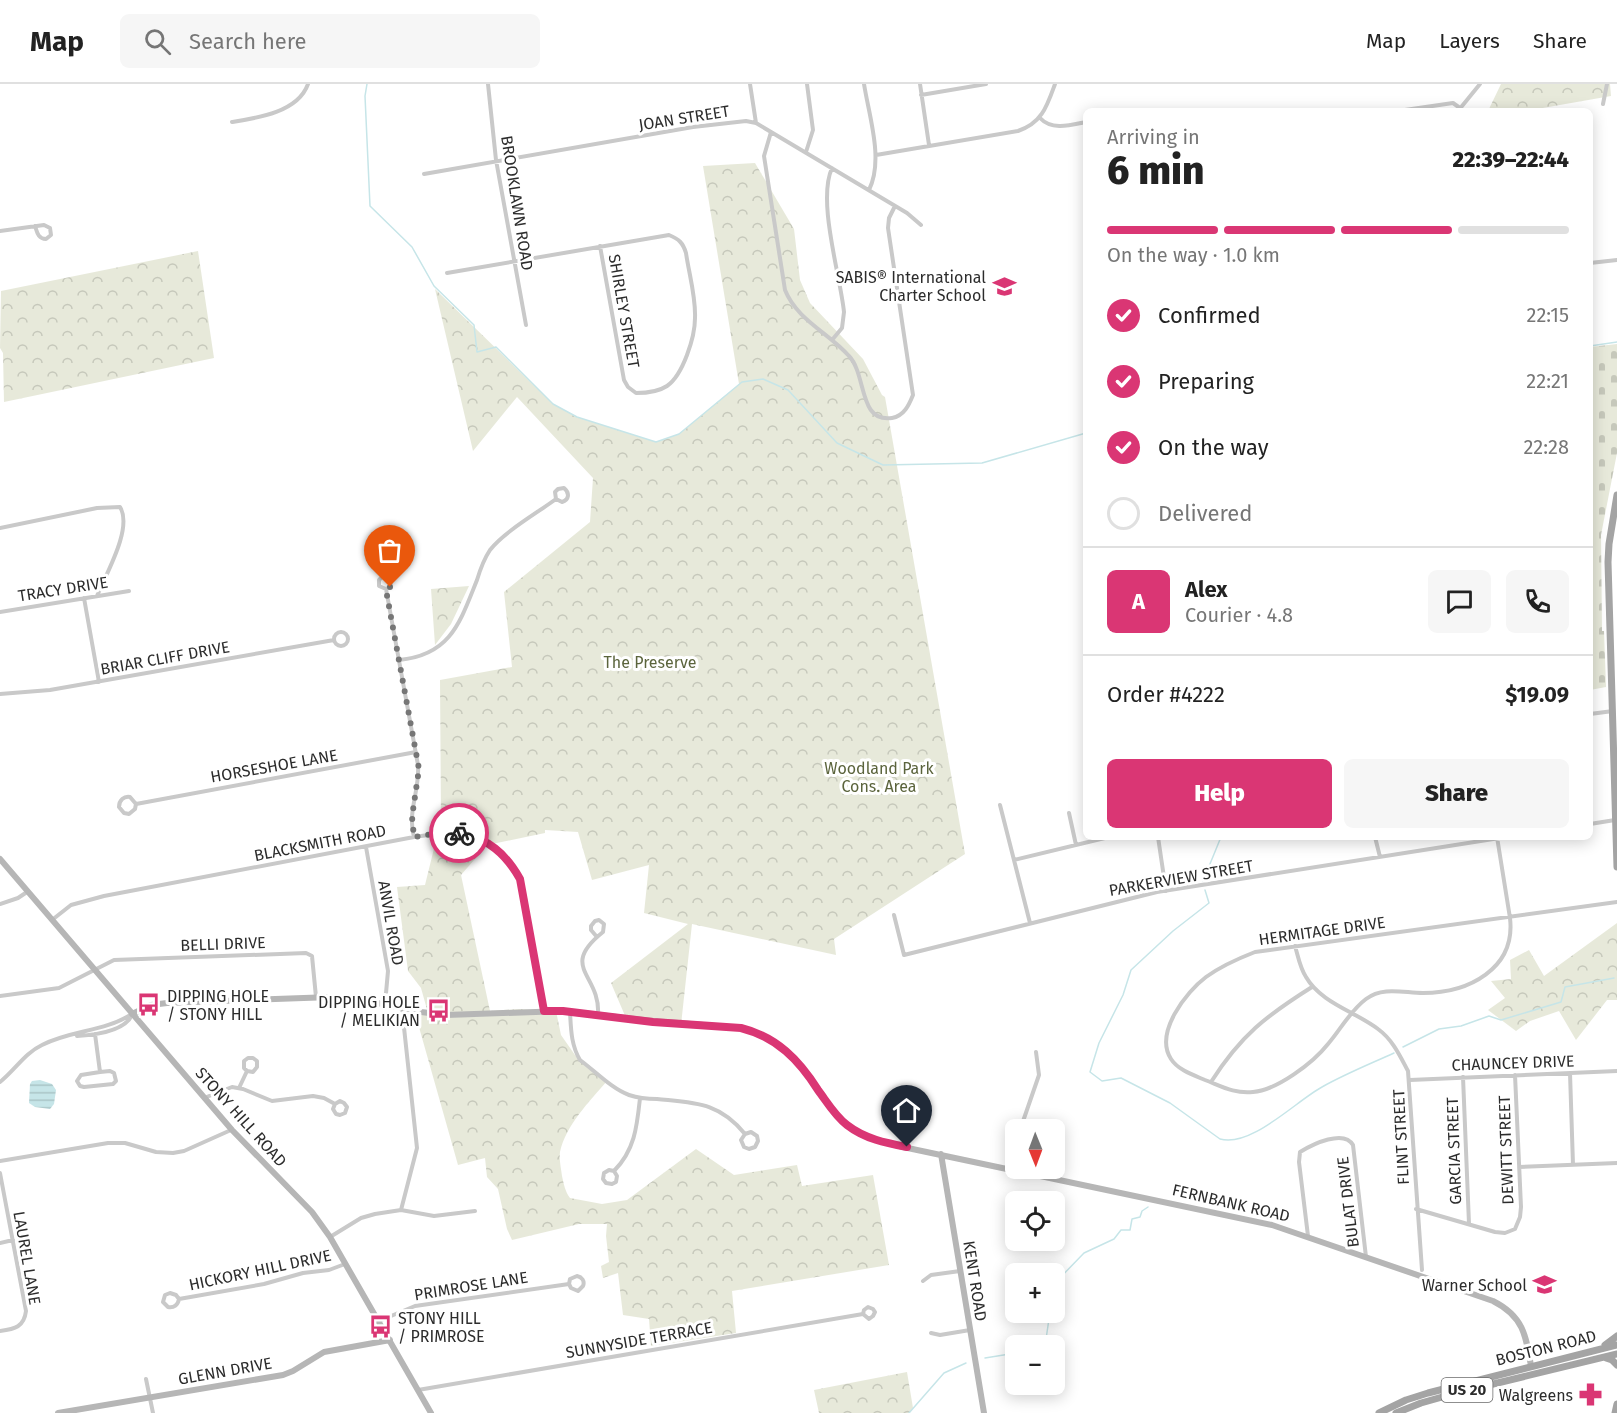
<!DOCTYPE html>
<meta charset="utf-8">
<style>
:root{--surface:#fff;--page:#f6f6f6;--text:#222;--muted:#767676;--line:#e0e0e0;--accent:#da3674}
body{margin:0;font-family:"Fira Sans",sans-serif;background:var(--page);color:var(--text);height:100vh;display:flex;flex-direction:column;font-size:22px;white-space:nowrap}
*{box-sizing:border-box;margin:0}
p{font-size:20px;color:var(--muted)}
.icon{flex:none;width:33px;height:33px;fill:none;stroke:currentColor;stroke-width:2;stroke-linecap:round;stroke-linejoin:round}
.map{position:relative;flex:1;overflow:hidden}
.details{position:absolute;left:1083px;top:24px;width:510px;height:732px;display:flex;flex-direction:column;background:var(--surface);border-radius:9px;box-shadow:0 3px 15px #0003}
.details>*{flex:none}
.needle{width:39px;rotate:179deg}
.tools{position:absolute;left:1005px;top:1035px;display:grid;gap:12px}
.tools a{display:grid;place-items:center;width:60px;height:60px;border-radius:9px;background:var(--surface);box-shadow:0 3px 15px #0003;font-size:30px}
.pin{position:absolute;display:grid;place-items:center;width:51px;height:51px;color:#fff;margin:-62px -26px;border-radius:50% 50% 50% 0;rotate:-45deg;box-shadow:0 0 6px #0007}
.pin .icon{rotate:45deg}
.courier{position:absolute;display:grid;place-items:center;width:60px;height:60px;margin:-30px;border:4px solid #da3674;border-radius:50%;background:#fff;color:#222;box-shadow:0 2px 8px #0007}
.overview em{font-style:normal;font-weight:800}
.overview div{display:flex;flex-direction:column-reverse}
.overview{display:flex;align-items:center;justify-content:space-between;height:102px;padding:0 24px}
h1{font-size:39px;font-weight:800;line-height:45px}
.bar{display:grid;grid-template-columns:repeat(4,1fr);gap:9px 6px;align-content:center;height:72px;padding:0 24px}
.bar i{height:8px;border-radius:4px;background:var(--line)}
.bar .current{background:var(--accent)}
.bar p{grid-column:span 4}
.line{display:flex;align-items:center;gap:15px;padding:0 24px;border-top:2px solid var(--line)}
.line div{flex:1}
.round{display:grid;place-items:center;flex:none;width:63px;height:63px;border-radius:9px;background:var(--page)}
ol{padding:0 24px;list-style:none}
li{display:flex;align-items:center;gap:18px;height:66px}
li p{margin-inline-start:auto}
li .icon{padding:6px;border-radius:50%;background:var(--accent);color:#fff;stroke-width:4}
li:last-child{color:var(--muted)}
li i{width:33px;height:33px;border:3px solid var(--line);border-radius:50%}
.primary-button{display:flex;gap:12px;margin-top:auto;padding:12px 24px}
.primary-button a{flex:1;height:69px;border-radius:9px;background:var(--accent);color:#fff;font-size:24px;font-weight:800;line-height:69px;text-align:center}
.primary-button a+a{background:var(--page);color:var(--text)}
header{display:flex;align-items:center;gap:36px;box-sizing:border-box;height:84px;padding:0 30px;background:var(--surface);border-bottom:2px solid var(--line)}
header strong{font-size:28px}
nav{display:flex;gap:33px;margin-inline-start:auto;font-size:21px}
.search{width:420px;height:54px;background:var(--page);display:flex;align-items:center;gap:15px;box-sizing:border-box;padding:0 21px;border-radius:9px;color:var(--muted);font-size:22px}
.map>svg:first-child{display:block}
.cemetery{fill:url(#cemetery-stones)}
.park{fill:url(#park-crowns)}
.water{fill:url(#water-rules)}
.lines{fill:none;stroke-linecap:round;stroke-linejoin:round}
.stream{stroke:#c6e5e8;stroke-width:1.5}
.street{stroke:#c9c9c9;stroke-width:4}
.secondary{stroke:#b6b6b6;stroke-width:6}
.primary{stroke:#a4a4a4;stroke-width:7}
.done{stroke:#767676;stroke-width:6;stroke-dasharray:0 10.8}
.route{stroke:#da3674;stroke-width:8}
.labels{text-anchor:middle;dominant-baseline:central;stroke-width:6;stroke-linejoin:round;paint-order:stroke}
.shield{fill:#fff;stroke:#6b6b6b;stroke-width:1.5}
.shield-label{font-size:15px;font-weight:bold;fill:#2c2c2c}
.street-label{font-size:16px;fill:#2c2c2c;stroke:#fff}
.poi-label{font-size:16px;fill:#2c2c2c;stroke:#fff;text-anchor:end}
.park-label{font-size:16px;fill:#5b643c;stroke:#fff}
</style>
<header>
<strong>Map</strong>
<div class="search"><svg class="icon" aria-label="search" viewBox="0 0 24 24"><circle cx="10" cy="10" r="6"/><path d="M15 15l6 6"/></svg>Search here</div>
<nav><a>Map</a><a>Layers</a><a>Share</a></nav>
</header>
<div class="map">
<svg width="1617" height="1329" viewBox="0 0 1617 1329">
<defs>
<pattern id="cemetery-stones" width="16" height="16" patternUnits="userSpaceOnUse" patternTransform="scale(1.5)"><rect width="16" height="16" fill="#e7e9da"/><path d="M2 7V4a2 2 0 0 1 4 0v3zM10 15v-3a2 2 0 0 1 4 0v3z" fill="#c6c8bb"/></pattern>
<pattern id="park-crowns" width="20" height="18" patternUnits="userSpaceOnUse" patternTransform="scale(1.5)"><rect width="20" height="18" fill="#e7e9da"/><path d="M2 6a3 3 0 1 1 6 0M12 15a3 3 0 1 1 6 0" fill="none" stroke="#c6c8bb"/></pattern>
<pattern id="water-rules" width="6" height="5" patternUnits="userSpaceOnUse" patternTransform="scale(1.5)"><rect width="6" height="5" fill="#c6e5e8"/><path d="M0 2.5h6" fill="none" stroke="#aac5c7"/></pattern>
</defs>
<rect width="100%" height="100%" fill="#fff"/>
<path class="cemetery" d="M 1617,260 L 1617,369 L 1601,451 L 1602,547 L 1604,547 L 1606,603 L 1590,606 L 1590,263 Z"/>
<path class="park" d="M 1501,0 L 1610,0 L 1611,12 L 1537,25 L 1536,27 L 1488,27 Z
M 755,79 L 794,145 L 800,196 L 810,219 L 863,275 L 882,311 L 885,313 L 965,770 L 834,855 L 836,871 L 692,840 L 681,941 L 626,934 L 611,899 L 688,840 L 644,829 L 649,781 L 592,796 L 578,748 L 545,746 L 545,749 L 487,761 L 461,791 L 490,927 L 519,925 L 556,927 L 561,951 L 575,971 L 607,997 C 589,1018 566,1041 560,1068 C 559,1076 561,1084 562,1092 C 564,1101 565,1107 570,1114 L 602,1120 L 627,1116 L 696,1065 L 734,1091 L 797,1081 L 802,1102 L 873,1091 L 889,1181 L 732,1207 L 736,1249 L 651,1262 L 649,1235 L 623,1231 L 618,1189 L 603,1194 L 601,1182 L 609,1178 L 606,1152 L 607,1140 L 579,1140 L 512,1156 L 507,1145 L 498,1105 L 487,1093 L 485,1074 L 458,1081 L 415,929 L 428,929 L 421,904 L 408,887 L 397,803 L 425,801 L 441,736 L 440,596 L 512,583 L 504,508 L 590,438 L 593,394 L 517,313 L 473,367 L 435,205 L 553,320 L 577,333 L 656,358 L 679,350 L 739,300 L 703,82 Z
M 198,167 L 214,274 L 4,318 L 3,269 L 0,264 L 1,207 Z
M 469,502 L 451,540 L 435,561 L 431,505 Z
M 1617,839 L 1617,916 L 1607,916 L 1576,956 L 1559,927 L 1530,937 L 1516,947 L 1488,926 L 1505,914 L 1491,897 L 1511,895 L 1510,876 L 1529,866 L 1544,892 Z
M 907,1288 L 913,1324 L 909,1329 L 819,1329 L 814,1306 Z"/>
<path class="water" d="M 40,996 L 52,1000 L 56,1006 L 54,1020 L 50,1025 L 35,1023 L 29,1019 L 30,1000 L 32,997 Z"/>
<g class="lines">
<path class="stream" d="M 367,0 L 365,12 L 370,122 L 412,163 L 434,202 L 474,241 L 477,268 L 496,263 L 553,320 L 577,333 L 656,358 L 679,350 L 742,298 L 763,295 L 788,306 L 837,359 L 883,381 L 982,379 L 1086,349
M 1590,262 L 1617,258
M 1203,797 L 1221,753
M 1205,806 L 1209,819 L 1173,847 L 1131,886 L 1123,911 L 1099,959 L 1090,988 L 1102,997 L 1121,994 L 1170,1019 L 1220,1055 C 1251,1064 1296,1017 1322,1003 C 1345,990 1370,980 1394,969
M 1403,963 L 1439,945 L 1461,942 L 1489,932 L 1501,936 L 1561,918 L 1565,903 L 1614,894
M 1054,1200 L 1084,1169 L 1114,1155 L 1121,1146 L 1130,1146 L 1132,1135 L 1140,1133 L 1142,1127 L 1148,1123
M 1045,1262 L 1050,1228
M 985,1274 L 1016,1269
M 909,1329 L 944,1289 L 966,1279"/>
<path class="street" d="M 488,0 L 496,76 L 526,241
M 750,0 L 756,39
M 864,0 C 869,32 884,76 869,106
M 920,0 L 929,61
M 921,11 L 986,0
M 1603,20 L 1607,0
M 1398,27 L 1453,19 L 1460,24
M 1458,27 L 1480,0
M 1040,34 C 1052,47 1071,41 1086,38
M 232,38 C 258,34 298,28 308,0
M 771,48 L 764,72 L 785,206 C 797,236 829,249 849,272 C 867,291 858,339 892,334 C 904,332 909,321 913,311 L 888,144 L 889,134 L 895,122
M 806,68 L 813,46 L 807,0
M 876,71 L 1018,47 C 1042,39 1047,22 1055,0
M 424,90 L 693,43 L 746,37 L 756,39 L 907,129 L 921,141
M 0,147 L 44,141 L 50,144 L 51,151 L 46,155 C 38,155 37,148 35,142
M 1590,179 L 1617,176
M 447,189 L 669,151 C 679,155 683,159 686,169 C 689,190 696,213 695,234 C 695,253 683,291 667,302 C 658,308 647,309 636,309 L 628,303 L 624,296 L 600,162
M 832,256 L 842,244 L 844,228 C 840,190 817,117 832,84
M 0,444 L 97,424 L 120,423 C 133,444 106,490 97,512
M 386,505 L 379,502 L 379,496 L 382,493 L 389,494 L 391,497 L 390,503 L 386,505 L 418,681 C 420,706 407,728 414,753
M 84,514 L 99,598
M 0,528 L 129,507
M334 555a7 7 0 1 1 14 0a7 7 0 1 1-14 0Z
M 399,576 C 451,571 460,538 477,496 C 480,486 484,475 490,466 C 504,448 537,429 556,415 L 562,418 C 569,416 570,409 564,404 L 558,405 L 555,408 L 556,415
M 0,610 L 50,606 L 334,556
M 1590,630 L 1613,627
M 136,720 L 130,713 C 124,712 119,716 119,723 L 124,729 L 129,730 L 135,725 L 136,720 L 416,668
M 1000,721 L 1030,839
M 1069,729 L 1076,761
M 1590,740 L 1615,736
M 1158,753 L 1166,807
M 1375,753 L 1380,773
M 1497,753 L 1510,834 C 1516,885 1468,909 1423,909 C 1404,909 1383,902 1366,915 C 1350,927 1341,945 1328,960 C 1313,979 1277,1006 1253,1008 C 1234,1010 1221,1002 1205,996 C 1193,991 1178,986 1171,975 C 1154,949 1186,908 1206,893 C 1221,882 1237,875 1255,868 L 1617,818
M 366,763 L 388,887 L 385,920
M 1014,776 L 1109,753
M 0,820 L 18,814 L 27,808
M 894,831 L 904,871 L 1157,808 L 1506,753
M 52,836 L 71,821 L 104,812 L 414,753 C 457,746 500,748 520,795 C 526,810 527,829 530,845 C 535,872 540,900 545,927
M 597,853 L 591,846 L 591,842 L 595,837 L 599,836 L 604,840 L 603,848 C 558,884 601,890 598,931
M 1295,862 C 1298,872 1300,884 1306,893 C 1321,919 1356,928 1378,945 C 1393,956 1400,972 1408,987 L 1422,1186
M 0,912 L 59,904 L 114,876 L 306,869 L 312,872 L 316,913
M 570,928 C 571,945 571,961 580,976 C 595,987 612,1005 629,1011 C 638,1014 648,1015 657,1015 C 695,1019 719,1018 745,1050 L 741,1056 L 744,1063 L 749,1065 L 755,1063 L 758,1057 L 757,1052 L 751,1048 L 745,1050
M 95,950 L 100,988 L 81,991 L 77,997 L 80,1002 L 84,1003 L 113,1000 L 116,997 L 114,989 L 110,987 L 100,988
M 77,952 C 94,951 124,948 132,931
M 1570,989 L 1573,1081
M 1463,993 L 1469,1140
M 1410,996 L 1617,987
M 0,998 C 15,986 25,969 42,961 C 71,946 104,948 132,930
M 1211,998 C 1241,951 1266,932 1312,903
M 239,1004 L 247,987 L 244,984 L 244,977 L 248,974 L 253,974 L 257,977 L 257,983 L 253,988 L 247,987
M 204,1014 L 232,1003 L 243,1005 L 272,1017 L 313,1012 L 324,1014 L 335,1020 L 333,1025 L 336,1030 L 340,1031 L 345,1029 L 347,1023 L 344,1019 L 340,1017 L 335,1020
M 1020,1046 L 1039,991 L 1036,968
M 0,1077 L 108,1059 L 125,1059 L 156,1068 L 173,1069 L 184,1067 L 231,1046
M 1519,1083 L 1617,1079
M 1006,1084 L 1016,1058
M 614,1087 L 609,1086 L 604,1089 L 603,1095 L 606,1099 L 612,1100 L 616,1098 L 617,1092 L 614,1087 C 635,1066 637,1042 640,1014
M 0,1089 L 26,1227 C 24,1243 15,1245 0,1247
M 1416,1125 L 1495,1148 L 1505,1149 L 1515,1145 L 1520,1133 L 1521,1123 L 1515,991
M 401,1126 L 417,1064 L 402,925
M 1308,1152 L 1299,1078 L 1300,1068 C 1313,1060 1344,1045 1353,1061 L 1366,1173
M 330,1153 L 361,1134 L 375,1130 L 401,1126 L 434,1132 L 475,1127
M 0,1159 L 13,1156
M 923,1197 L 931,1191 L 960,1187
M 179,1215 L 176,1211 L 170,1209 L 165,1211 L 163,1218 L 168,1223 C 174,1224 178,1221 179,1215 L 264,1200 L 303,1189 L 329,1186 L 345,1180
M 379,1237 L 415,1222 L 569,1200 L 571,1204 L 578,1207 L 583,1202 C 585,1197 582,1193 577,1192 L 570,1195 L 569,1200
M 931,1249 L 940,1251 L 970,1246
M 146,1295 L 153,1329
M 418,1306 L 863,1230 L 869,1235 L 873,1232 L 875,1228 L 873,1225 L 868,1223 L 864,1226 L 863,1230"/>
<path class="secondary" d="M 0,775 L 232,1046 L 312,1128 L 330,1153 L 431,1329
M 132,930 L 151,921 L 167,919 L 332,913 L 358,915 L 421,928 L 446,931 L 563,927 L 653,937 L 741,944 C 777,953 799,976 818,1006 C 827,1019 835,1032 847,1041 C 864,1054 883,1058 903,1063 L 1272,1141 L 1493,1217 C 1523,1232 1526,1251 1531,1282
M 941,1070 L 984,1329
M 58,1329 L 283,1291 L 293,1287 L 324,1268 L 390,1256"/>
<path class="primary" d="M 1617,411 L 1609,460 L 1608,478 L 1617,783
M 1605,1261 L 1617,1252
M 1606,1274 L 1612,1276 L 1617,1281
M 1379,1329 L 1406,1316 L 1428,1309 L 1617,1261
M 1396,1329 L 1421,1319 L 1460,1308 L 1617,1270
M 1615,1329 L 1617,1320"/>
</g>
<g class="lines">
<path class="done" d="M 390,503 L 386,506 L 419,685 L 412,733 L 414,753 L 438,749 L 459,749"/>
<path class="route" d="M 459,749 C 488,754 506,770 520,795 L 544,927 L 563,927 L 653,938 L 741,944 C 777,953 799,976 818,1006 C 827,1018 835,1032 847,1041 C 865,1055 886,1059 907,1063"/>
</g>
<defs>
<symbol id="school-bare" viewBox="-9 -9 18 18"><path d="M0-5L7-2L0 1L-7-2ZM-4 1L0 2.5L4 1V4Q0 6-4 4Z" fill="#da3674" stroke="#fff" stroke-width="2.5" paint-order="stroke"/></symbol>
<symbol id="bus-bare" viewBox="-9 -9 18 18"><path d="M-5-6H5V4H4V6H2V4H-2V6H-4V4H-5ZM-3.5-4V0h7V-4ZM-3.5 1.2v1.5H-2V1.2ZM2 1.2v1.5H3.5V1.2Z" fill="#da3674" stroke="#fff" stroke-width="2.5" paint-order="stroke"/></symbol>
<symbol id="pharmacy-bare" viewBox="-9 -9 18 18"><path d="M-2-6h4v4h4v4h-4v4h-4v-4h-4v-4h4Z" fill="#da3674" stroke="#fff" stroke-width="2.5" paint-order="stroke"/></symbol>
</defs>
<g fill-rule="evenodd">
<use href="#school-bare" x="988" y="186" width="33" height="33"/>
<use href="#bus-bare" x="132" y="904" width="33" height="33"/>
<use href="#bus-bare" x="422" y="910" width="33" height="33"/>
<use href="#school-bare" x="1528" y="1184" width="33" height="33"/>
<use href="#bus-bare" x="364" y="1226" width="33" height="33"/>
<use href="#pharmacy-bare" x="1574" y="1294" width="33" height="33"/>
</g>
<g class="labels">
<rect class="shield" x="1441.5" y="1294" width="51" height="24" rx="4.5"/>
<g class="shield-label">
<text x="1467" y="1306">US 20</text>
</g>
<g class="street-label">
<text transform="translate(684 34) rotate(-9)">JOAN STREET</text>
<text transform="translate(517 119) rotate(81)">BROOKLAWN ROAD</text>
<text transform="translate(624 227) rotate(80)">SHIRLEY STREET</text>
<text transform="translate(63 505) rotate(-9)">TRACY DRIVE</text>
<text transform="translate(165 574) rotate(-10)">BRIAR CLIFF DRIVE</text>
<text transform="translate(274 682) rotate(-10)">HORSESHOE LANE</text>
<text transform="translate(320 759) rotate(-11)">BLACKSMITH ROAD</text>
<text transform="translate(1181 794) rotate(-10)">PARKERVIEW STREET</text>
<text transform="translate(391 839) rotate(80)">ANVIL ROAD</text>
<text transform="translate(1322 847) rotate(-8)">HERMITAGE DRIVE</text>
<text transform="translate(223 860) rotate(-2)">BELLI DRIVE</text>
<text transform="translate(1513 979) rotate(-2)">CHAUNCEY DRIVE</text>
<text transform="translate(241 1033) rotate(48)">STONY HILL ROAD</text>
<text transform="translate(1401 1053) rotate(-93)">FLINT STREET</text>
<text transform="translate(1506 1066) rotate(-92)">DEWITT STREET</text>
<text transform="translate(1454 1067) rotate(-92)">GARCIA STREET</text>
<text transform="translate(1348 1118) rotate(-97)">BULAT DRIVE</text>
<text transform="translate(1231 1119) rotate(13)">FERNBANK ROAD</text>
<text transform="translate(27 1174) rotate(80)">LAUREL LANE</text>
<text transform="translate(260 1186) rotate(-12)">HICKORY HILL DRIVE</text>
<text transform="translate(975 1197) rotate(81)">KENT ROAD</text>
<text transform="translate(471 1202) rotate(-9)">PRIMROSE LANE</text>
<text transform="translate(639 1256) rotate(-10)">SUNNYSIDE TERRACE</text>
<text transform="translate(1546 1264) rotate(-14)">BOSTON ROAD</text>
<text transform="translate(225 1287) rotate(-10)">GLENN DRIVE</text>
</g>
<g class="poi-label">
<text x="986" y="193">SABIS® International<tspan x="986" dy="18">Charter School</tspan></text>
<text x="167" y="912" text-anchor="start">DIPPING HOLE<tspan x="167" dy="18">/ STONY HILL</tspan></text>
<text x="420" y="918">DIPPING HOLE<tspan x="420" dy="18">/ MELIKIAN</tspan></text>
<text x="1527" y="1201">Warner School</text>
<text x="398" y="1234" text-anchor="start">STONY HILL<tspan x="398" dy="18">/ PRIMROSE</tspan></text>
<text x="1573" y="1311">Walgreens</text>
</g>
<g class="park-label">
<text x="650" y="578">The Preserve</text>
<text x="879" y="684">Woodland Park<tspan x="879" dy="18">Cons. Area</tspan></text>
</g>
</g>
</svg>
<div class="tools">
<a><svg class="needle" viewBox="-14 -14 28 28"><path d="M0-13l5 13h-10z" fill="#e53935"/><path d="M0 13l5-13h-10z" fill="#767676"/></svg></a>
<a><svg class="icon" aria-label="locate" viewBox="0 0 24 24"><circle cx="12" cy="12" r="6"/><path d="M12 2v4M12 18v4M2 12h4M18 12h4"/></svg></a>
<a>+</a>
<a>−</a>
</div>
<div class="pin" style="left:390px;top:503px;background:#ea580c"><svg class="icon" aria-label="bag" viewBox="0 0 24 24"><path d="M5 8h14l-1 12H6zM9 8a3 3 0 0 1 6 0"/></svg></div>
<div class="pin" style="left:907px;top:1063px;background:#1f2937"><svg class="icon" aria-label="home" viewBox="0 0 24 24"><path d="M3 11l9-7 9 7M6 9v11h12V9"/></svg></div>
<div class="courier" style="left:459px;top:749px"><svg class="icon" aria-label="bike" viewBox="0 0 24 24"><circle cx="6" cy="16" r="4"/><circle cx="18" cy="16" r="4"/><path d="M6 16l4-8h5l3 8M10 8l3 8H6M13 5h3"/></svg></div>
<section class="details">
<div class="overview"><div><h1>6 min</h1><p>Arriving in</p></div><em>22:39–22:44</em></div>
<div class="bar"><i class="current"></i><i class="current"></i><i class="current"></i><i></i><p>On the way · 1.0 km</p></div>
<ol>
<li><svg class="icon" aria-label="check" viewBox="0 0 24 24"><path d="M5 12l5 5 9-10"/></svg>Confirmed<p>22:15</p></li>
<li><svg class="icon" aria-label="check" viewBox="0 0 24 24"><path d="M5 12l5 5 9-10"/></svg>Preparing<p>22:21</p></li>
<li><svg class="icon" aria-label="check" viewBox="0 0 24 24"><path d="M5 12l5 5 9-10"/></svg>On the way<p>22:28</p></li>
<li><i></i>Delivered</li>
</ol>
<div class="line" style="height:108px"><b class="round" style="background:var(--accent);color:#fff">A</b><div><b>Alex</b><p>Courier · 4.8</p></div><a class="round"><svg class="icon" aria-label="chat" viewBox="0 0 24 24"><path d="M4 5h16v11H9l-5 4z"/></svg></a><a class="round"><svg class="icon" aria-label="phone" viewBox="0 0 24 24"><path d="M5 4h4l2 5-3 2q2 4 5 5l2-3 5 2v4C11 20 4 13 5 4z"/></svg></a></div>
<div class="line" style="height:78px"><div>Order #4222</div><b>$19.09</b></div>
<div class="primary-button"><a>Help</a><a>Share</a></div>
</section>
</div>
